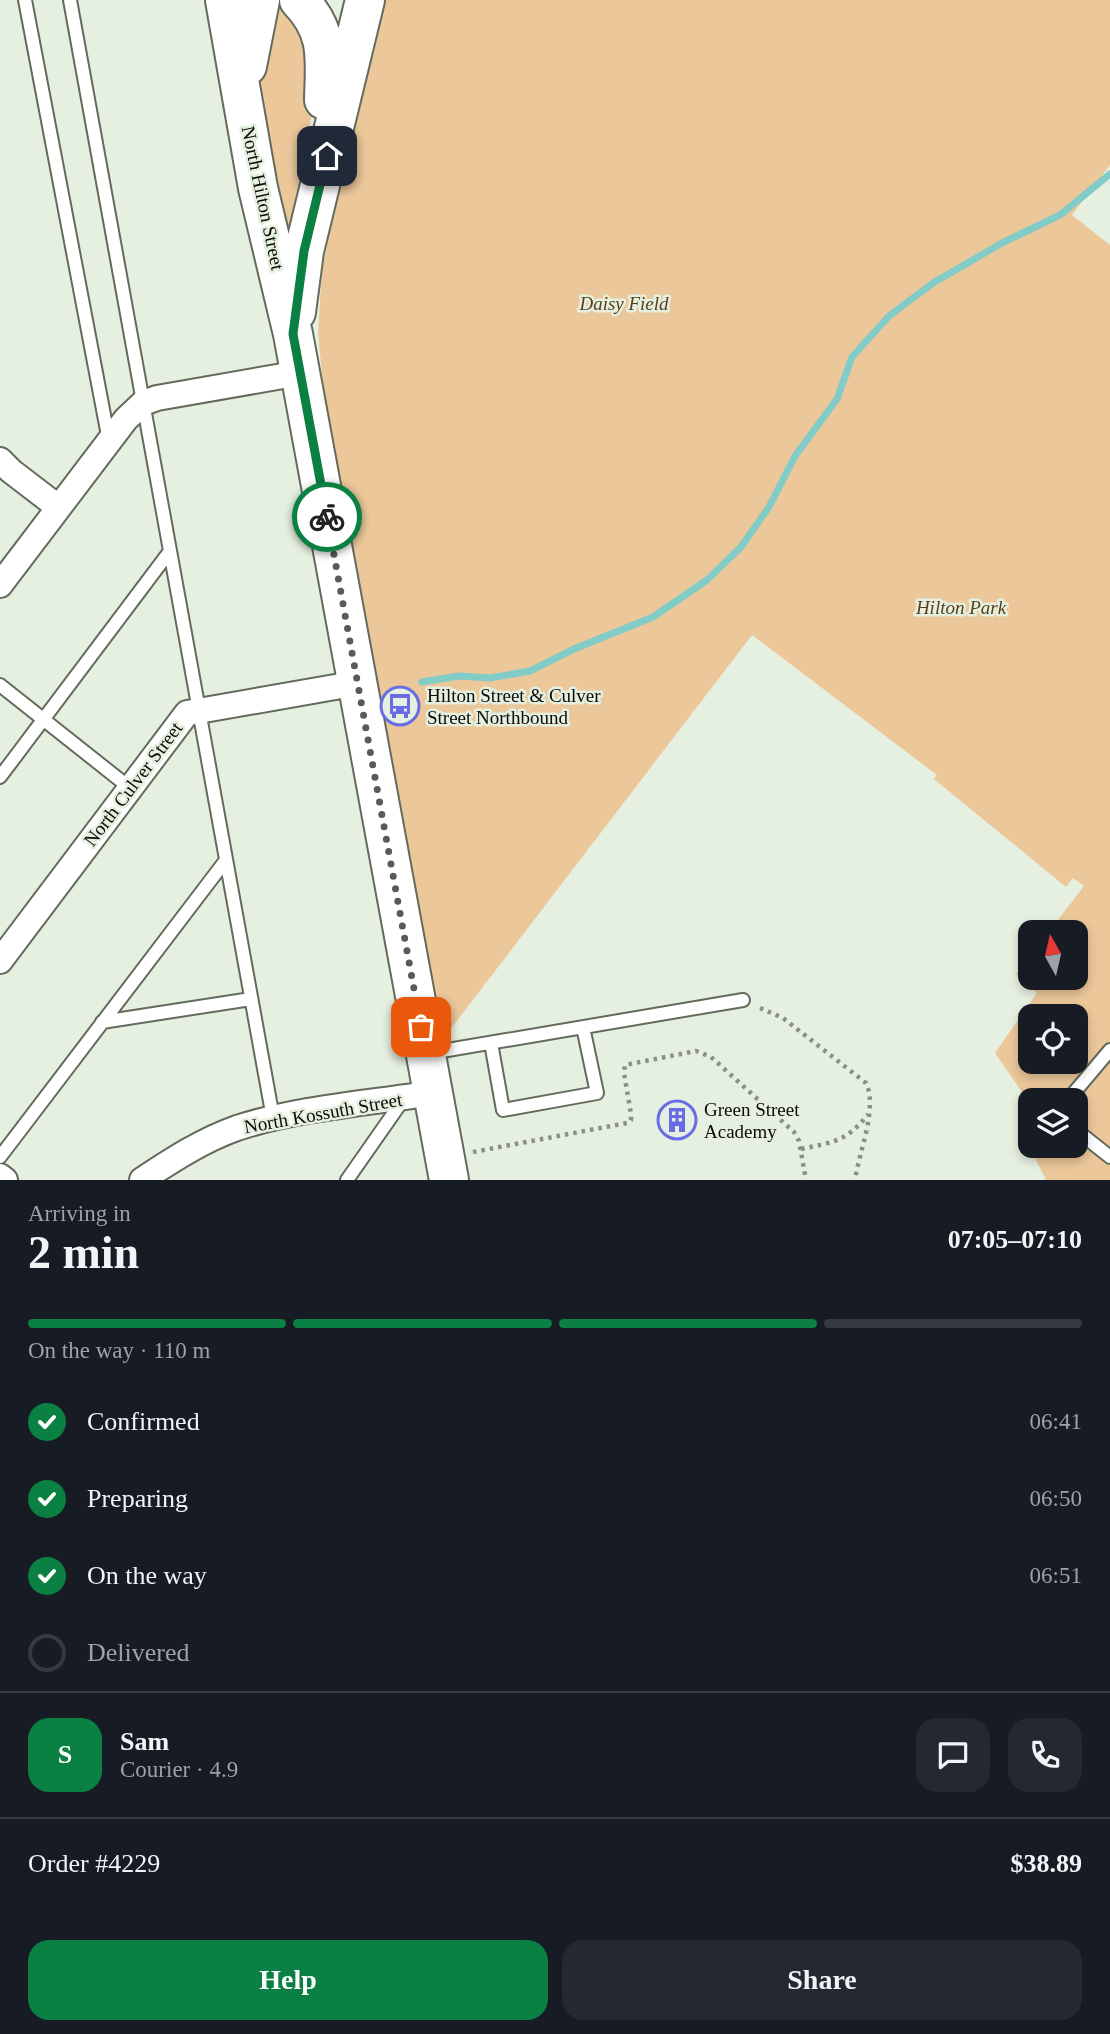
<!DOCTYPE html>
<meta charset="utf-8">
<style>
:root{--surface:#171b24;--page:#242831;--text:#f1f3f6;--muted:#9ea1a6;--line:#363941;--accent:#0b8043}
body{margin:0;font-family:Georgia,serif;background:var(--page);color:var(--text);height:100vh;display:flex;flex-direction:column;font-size:26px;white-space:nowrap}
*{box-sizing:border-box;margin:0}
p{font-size:23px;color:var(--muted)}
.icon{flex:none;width:38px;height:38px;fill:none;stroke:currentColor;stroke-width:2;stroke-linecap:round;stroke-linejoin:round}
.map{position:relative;height:1180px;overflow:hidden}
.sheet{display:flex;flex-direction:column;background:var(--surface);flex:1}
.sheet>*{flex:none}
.needle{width:46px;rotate:352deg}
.buttons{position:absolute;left:1018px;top:920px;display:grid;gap:14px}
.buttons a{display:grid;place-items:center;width:70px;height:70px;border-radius:14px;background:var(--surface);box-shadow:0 4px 10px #0003;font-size:35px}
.pin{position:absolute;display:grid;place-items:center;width:60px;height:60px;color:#fff;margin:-30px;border-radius:14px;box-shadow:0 4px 10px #0006}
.courier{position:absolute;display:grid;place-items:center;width:70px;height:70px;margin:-35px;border:5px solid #0b8043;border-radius:50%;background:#fff;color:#222;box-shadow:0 2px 9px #0007}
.headline em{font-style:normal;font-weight:600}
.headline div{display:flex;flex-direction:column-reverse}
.headline{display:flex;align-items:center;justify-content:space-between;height:119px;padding:0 28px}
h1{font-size:46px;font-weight:600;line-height:52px}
.bar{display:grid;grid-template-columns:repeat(4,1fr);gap:10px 7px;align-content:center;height:84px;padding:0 28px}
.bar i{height:9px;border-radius:5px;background:var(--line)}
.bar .selected{background:var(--accent)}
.bar p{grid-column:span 4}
.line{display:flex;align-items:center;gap:18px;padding:0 28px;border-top:2px solid var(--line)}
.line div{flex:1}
.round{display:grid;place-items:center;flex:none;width:74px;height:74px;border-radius:21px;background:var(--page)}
ol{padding:0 28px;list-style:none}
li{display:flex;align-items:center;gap:21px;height:77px}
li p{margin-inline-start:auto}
li .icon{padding:7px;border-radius:50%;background:var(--accent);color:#fff;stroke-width:4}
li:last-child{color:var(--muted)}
li i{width:38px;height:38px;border:4px solid var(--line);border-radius:50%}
.button{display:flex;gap:14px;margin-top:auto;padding:14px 28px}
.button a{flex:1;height:80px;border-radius:21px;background:var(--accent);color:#fff;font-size:28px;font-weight:600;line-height:80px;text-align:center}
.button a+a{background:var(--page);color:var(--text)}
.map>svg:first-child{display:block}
.green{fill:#ebc79a;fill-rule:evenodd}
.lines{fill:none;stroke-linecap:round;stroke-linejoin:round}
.stream{stroke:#81ccc7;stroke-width:7}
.lane-casing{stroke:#636b5d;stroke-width:16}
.street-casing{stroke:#636b5d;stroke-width:28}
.primary-casing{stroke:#636b5d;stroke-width:42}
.path{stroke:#899085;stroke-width:4.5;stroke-dasharray:3.5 5;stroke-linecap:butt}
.lane{stroke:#fff;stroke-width:12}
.street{stroke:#fff;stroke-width:24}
.primary{stroke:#fff;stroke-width:38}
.done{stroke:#575c54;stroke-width:7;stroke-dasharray:0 12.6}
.route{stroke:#0b8043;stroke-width:9}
.labels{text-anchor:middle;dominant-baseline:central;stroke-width:5;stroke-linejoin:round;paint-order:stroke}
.street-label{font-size:19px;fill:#0a0c08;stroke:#e6f0e0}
.park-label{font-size:19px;font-style:italic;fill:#583e19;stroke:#e6f0e0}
.poi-label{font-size:19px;fill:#0a0c08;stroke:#e6f0e0;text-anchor:start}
</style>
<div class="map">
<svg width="1110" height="1180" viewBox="0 0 1110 1180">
<rect width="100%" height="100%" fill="#e6f0e0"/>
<path class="green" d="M 271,0 L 286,0 L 302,16 L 315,99 L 285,251 L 260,131 L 260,44 Z
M 375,0 L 1110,0 L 1110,165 L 1072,215 L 1110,245 L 1110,1180 L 1046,1180 L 1034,1156 L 1039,1146 L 1076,1146 L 1076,1101 L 1031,1101 L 1031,1105 L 995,1053 L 1037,993 L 1016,974 L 1031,955 L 1031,978 L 1076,978 L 1076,933 L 1048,933 L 1084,886 L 1073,878 L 1066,887 L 934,779 L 937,775 L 752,635 L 443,1039 L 323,385 L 318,332 L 322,271 ZM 1031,1017 L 1076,1017 L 1076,1062 L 1031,1062 Z"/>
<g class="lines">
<path class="stream" d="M 422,682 L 459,676 L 490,678 L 530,671 L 574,649 L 653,617 L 707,580 L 741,547 L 769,507 L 795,456 L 837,399 L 852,357 L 889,316 L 933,283 L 1002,243 L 1060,215 L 1110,174"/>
<defs>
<path id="lane" d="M 25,0 L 109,441
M 70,0 L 273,1118
M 0,685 L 130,788
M 0,777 L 170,551
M 102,1022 L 251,999
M 491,1043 L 503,1110 L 597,1093 L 583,1027
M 430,1053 L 743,1000
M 1067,1101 L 1110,1050
M 1076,1130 L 1110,1157
M 0,1157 L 226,860
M 347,1180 L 405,1097"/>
<path id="street" d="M 0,460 L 11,471 L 58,507
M 0,585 L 126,419 L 143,403 L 157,398 L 300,373
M 0,961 L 187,713 L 358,683
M 0,1176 L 5,1180
M 142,1180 C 172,1160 203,1140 237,1128 C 298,1108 369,1103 433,1093"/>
<path id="primary" d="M 225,0 L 258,188 L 293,334 L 449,1180
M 299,0 C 330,32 325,59 324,100
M 247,66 L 260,0
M 296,312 L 304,251 L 365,0"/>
</defs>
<use href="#lane" class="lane-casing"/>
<use href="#street" class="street-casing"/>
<use href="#primary" class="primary-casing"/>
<path class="path" d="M 760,1008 L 783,1018 L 866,1083 C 878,1108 859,1152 855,1180
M 801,1149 C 833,1142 847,1142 868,1114
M 473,1152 L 627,1123 L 631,1120 L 631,1114 L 624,1073 L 625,1065 L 696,1051 L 711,1057 L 794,1132 L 799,1141 L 806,1180"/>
<use href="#lane" class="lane"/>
<use href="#street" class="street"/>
<use href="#primary" class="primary"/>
</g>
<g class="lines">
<path class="done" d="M 327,517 L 421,1027"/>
<path class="route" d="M 327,156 L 304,251 L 293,334 L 327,517"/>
</g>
<defs>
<symbol id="bus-ring" viewBox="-11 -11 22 22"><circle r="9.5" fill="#e6f0e0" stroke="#696ce5" stroke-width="1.5"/><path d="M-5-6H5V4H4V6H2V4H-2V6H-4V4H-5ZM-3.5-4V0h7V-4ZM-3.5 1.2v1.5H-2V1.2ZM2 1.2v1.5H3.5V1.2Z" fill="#696ce5"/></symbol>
<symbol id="building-ring" viewBox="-11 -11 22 22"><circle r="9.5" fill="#e6f0e0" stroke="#696ce5" stroke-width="1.5"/><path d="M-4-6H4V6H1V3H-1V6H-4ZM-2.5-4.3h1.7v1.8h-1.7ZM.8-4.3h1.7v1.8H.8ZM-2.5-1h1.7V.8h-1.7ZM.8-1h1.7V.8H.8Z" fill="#696ce5"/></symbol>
</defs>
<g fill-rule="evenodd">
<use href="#bus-ring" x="378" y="684" width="44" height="44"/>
<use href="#building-ring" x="655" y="1098" width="44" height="44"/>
</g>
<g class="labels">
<g class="street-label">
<text transform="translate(263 198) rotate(78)">North Hilton Street</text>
<text transform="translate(133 784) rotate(-53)">North Culver Street</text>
<text transform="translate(323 1113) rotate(-10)">North Kossuth Street</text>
</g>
<g class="park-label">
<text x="624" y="303">Daisy Field</text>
<text x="961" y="607">Hilton Park</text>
</g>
<g class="poi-label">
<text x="427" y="695">Hilton Street &amp; Culver<tspan x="427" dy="22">Street Northbound</tspan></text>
<text x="704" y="1109">Green Street<tspan x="704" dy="22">Academy</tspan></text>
</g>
</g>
</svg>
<div class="buttons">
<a><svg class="needle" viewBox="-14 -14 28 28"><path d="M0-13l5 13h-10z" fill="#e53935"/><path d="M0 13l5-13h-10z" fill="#9ea1a6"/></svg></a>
<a><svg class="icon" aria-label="locate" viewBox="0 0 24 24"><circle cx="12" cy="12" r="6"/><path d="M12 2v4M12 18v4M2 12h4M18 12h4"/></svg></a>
<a><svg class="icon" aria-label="layers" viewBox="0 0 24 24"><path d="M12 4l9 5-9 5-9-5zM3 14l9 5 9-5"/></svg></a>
</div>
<div class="pin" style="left:421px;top:1027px;background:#ea580c"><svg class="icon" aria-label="bag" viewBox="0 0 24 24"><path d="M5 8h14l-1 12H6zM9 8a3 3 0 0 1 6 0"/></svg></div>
<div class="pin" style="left:327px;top:156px;background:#1f2937"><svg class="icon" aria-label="home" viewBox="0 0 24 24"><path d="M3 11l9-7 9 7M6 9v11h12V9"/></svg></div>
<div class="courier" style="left:327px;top:517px"><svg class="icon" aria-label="bike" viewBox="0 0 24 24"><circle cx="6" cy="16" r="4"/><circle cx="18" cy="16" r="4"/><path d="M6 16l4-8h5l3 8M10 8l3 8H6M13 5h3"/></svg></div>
</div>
<section class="sheet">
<div class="headline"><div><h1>2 min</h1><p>Arriving in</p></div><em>07:05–07:10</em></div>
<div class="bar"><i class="selected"></i><i class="selected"></i><i class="selected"></i><i></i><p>On the way · 110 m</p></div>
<ol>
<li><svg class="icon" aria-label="check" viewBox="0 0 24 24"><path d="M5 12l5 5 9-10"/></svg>Confirmed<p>06:41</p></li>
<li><svg class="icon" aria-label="check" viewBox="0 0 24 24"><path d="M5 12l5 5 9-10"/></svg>Preparing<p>06:50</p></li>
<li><svg class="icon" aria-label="check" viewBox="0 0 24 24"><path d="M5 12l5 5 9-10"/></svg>On the way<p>06:51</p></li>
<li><i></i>Delivered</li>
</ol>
<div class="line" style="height:126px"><b class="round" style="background:var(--accent);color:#fff">S</b><div><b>Sam</b><p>Courier · 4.9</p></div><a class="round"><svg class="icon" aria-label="chat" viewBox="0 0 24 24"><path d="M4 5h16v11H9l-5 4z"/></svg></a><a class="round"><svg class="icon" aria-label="phone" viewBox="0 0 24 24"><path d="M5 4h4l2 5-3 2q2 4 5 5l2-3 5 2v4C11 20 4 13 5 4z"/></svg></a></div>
<div class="line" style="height:91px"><div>Order #4229</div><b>$38.89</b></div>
<div class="button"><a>Help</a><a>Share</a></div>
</section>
